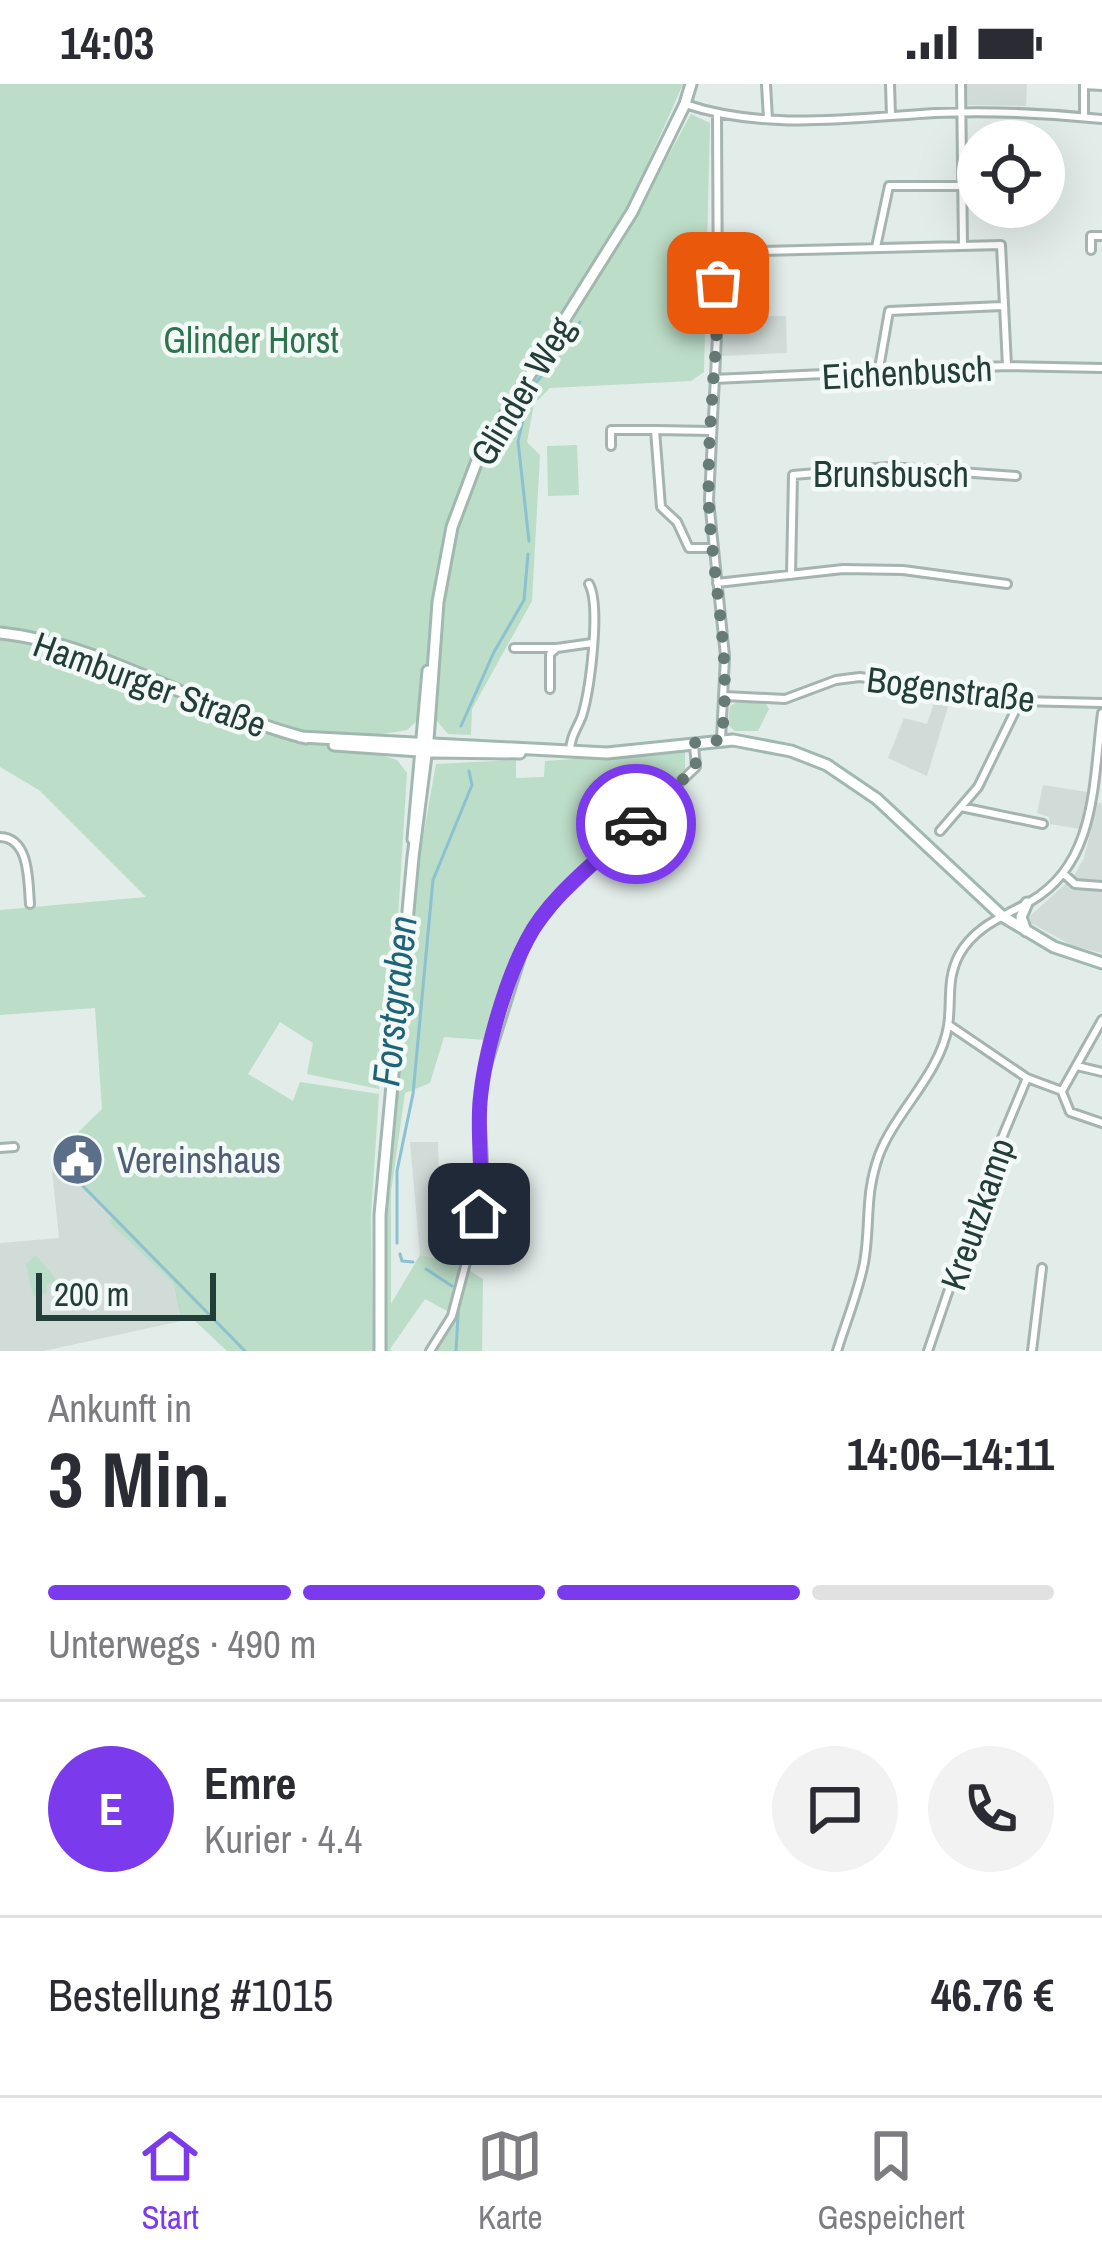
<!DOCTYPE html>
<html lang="de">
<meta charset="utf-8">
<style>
:root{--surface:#fff;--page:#f2f2f3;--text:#2b2b33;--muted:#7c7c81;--line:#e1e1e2;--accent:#7c3aed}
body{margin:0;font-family:"Archivo Narrow",sans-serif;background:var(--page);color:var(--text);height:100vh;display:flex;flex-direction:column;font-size:45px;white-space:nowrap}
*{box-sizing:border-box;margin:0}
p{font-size:39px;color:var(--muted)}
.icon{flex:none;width:66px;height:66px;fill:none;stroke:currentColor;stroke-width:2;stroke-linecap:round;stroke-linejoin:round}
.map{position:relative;height:1267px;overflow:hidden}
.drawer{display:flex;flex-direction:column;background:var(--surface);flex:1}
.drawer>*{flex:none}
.tools{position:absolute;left:957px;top:36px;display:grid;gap:24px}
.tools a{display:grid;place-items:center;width:108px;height:108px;border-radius:50%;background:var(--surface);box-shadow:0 12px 48px #0002;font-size:60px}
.scale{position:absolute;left:36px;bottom:30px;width:180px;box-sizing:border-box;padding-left:12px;border:6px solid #233d38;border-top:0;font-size:33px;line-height:42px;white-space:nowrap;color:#233d38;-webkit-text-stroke:9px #f3f9f6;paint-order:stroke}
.pin{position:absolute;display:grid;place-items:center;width:102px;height:102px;color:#fff;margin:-51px;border-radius:24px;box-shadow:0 6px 18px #0006}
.courier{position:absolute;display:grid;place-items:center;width:120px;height:120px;margin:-60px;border:9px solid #7c3aed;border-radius:50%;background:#fff;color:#222;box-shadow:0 3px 15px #0007}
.summary em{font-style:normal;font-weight:700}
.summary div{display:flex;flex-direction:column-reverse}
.summary{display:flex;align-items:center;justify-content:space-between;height:204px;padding:0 48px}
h1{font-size:78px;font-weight:700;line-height:90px}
.bar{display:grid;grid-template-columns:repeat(4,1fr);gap:18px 12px;align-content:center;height:144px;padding:0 48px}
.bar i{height:15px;border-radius:9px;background:var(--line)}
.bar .active{background:var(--accent)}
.bar p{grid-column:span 4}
.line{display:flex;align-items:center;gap:30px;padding:0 48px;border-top:3px solid var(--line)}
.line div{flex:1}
.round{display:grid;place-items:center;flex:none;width:126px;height:126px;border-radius:63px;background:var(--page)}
.status{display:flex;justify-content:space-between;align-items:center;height:84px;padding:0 60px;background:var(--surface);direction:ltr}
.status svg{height:33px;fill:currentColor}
.tabs{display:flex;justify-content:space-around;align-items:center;height:168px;border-top:3px solid var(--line);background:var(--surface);font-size:33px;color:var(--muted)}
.tabs a{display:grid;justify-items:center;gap:6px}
.tabs .active{color:var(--accent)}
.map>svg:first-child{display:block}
.built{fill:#d1dcd8}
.green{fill:#bcddc7}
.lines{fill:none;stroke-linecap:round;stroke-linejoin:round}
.stream{stroke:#8bc1d0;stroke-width:3}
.minor-casing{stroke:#a5b4b0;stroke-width:12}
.secondary-casing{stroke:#a1b8b1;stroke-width:15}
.minor{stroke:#fff;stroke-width:6}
.secondary{stroke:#fff;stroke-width:9}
.done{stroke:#667a76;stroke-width:12;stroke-dasharray:0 21.6}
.route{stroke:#7c3aed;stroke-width:15}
.labels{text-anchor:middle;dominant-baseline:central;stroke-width:9;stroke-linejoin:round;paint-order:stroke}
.park-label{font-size:36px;fill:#2d734d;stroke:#f3f9f6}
.street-label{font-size:36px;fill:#233d38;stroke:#f3f9f6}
.service-label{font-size:36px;fill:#4e5e75;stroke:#f3f9f6;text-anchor:start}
.water-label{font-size:39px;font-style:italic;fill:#1d6478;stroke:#f3f9f6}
</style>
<div class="status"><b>14:03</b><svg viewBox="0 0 49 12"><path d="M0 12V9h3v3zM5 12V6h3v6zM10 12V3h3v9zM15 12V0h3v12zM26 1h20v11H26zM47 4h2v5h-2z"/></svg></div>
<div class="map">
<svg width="1102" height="1267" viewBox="0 0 1102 1267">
<rect width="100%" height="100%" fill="#e2ece8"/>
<path class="built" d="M 966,0 L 1027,0 L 1026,22 L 964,21 Z
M 721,232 L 786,232 L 787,269 L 720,272 Z
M 936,613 L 950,616 L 927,692 L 888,674 L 904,634 L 927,640 Z
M 1043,701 L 1087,708 L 1080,745 L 1050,740 L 1049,733 L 1037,729 Z
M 1097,719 L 1102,719 L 1102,869 L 1073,862 L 1031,839 L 1030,832 L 1074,792 L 1084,774 Z
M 410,1058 L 438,1058 L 439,1087 L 465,1087 L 462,1130 L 474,1131 L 460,1181 L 420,1171 Z
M 60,1076 L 66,1083 L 65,1091 L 76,1102 L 79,1100 L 112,1134 L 111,1139 L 173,1199 L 181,1237 L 44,1267 L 0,1267 L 0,1159 L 59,1154 L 51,1077 Z"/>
<path class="green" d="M 0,0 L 683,0 L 627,126 L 473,372 L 447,442 L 433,518 L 422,632 L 407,646 C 261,677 139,562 0,543 Z
M 691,30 L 710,39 L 704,288 L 691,297 L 550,304 L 534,320 L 527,358 L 540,371 L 532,517 L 472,625 L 471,651 L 448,650 L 433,632 L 443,519 L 457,445 L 483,376 L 636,131 Z
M 577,361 L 579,411 L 548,412 L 547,362 Z
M 0,554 L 85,574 L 272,651 L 381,671 L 397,676 L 407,689 L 396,865 L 379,1005 L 307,990 L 313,959 L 280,938 L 248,990 L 293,1017 L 300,998 L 379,1010 L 371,1131 L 373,1267 L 227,1267 L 192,1234 L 181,1237 L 173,1199 L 109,1138 L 112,1134 L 79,1100 L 84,1095 L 77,1088 L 79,1083 L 75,1082 L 72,1068 L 58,1068 L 102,1025 L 95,924 L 0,931 L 0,826 L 146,813 L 39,706 L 0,683 Z
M 737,618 L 766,620 L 769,625 L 758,647 L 735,647 L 728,641 L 730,622 Z
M 685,667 L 685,685 L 649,723 L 637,712 L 652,684 L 604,690 L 582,718 L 603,759 L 552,811 L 525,849 L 487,956 L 444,953 L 430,999 L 405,1009 L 391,1108 L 391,1220 L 420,1171 L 460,1181 L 449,1228 L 425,1215 L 390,1265 L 392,1267 L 385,1267 L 385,1130 L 420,770 L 436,680 L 516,676 L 516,694 L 544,693 L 545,677 Z
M 36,1171 L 58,1197 L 47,1200 L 47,1209 L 33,1212 L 26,1180 Z
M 469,1186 L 483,1195 L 482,1267 L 433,1267 L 450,1244 Z"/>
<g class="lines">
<path class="stream" d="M 529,457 L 518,357 L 531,304 L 557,275 L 580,238
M 461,642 L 494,568 L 524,516 L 528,470
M 81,1100 L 245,1267
M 397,1159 L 397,1087 L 413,1010 L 433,796 L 472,701 L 469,687
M 400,1170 L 402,1177 L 413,1178
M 426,1185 L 452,1202
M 456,1267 L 459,1215"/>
<defs>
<path id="minor" d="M 766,0 L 768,35
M 890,0 L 891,32
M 961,0 L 963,162
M 1084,1 L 1102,2
M 685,20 C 765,47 852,34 935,29 C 990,27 1047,29 1102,35
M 717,31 L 718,231 L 709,416 L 725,572 L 721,656
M 1084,33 L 1084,0
M 876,163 L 889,102 L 961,102
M 1091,166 L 1091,152 L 1102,152
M 718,168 L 1001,161 L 1007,282
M 878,290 L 889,227 L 1002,222
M 713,295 L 1007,282 L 1102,284
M 611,362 L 611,346 L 655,346
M 710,464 L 689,464 L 677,438 L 661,423 L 655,346 L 711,347
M 791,491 L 793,391 L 889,383 L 1016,392
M 717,499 L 843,485 L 903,486 L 1007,500
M 514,564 L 557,564 L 592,559
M 550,605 L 550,570 L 557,564
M 725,612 L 785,615 L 836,596 L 860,593 L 1020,617 L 1102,619
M 570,668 C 570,653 577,645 582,632 C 590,606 601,522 589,500
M 961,723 L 1043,740
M 940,747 L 978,703 L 1020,617
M 0,753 C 30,754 28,797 30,820
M 1064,790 L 1075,800 L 1102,802
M 949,941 L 1027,994 L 1062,1007
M 1077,982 L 1102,988
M 1062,1007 L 1102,936
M 1062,1008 L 1070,1028 L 1102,1039
M 0,1064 L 14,1063
M 430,1267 L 452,1232 L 479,1129 L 484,1093 L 480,1024 L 482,997 L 527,854 L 557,816 L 696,683 L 694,661
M 837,1267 C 846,1238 858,1209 864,1179 C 871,1140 864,1113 879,1071 C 896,1027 940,990 948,942 C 952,917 946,896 959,871 C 975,842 1003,833 1031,817 C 1097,779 1093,697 1102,629
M 928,1267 L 994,1073 L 1027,994
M 1032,1267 L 1042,1184"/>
<path id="secondary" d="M 0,549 C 102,559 203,628 306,654
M 300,653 L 607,669 L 733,656 L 791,667 L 827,681 L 877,715 L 1002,832 L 1054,863 L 1102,879
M 334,661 L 433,668 L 520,669
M 413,755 L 428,587
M 1026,847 L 1021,833 L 1027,819
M 380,1267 L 380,1131 L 413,773 L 428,656 L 438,518 L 452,443 L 478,374 L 632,128 L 685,20 L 691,0"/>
</defs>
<use href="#minor" class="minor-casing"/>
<use href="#secondary" class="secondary-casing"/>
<use href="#minor" class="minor"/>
<use href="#secondary" class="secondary"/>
</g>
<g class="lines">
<path class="done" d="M 636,740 L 696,683 L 694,659 L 721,656 C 733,577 713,502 709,423 C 706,349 718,274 718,199"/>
<path class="route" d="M 479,1130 C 484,1092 477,1055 480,1018 C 484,971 505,897 527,856 C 550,811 600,775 636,740"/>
</g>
<defs>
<symbol id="civic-disc" viewBox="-11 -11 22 22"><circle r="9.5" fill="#5c6f8a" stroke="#f3f9f6"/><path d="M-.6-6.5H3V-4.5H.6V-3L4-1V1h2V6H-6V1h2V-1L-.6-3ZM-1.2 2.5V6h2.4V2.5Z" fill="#fff"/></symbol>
</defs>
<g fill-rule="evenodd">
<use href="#civic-disc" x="48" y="1046" width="59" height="59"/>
</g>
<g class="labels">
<g class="park-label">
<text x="251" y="256">Glinder Horst</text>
</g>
<g class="street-label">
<text transform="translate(907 288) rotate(-3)">Eichenbusch</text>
<text transform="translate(522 307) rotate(-59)">Glinder Weg</text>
<text x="891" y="390">Brunsbusch</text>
<text transform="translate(150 600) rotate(20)">Hamburger Straße</text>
<text transform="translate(951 605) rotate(7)">Bogenstraße</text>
<text transform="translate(977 1130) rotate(-71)">Kreutzkamp</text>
</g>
<g class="service-label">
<text x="117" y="1076">Vereinshaus</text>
</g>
<g class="water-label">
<text transform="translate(394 917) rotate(-84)">Forstgraben</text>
</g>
</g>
</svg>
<div class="tools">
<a><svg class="icon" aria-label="locate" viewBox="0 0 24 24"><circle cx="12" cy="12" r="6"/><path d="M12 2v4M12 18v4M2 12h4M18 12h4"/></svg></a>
</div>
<div class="scale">200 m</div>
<div class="pin" style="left:718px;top:199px;background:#ea580c"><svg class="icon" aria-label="bag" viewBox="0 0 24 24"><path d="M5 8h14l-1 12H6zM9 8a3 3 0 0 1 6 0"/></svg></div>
<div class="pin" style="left:479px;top:1130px;background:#1f2937"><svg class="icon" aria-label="home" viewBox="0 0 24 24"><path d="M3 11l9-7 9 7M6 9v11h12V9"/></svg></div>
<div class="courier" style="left:636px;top:740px"><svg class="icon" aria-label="car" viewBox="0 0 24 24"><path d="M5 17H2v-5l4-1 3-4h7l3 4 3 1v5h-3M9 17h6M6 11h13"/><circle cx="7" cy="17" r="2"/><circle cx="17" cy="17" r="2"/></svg></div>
</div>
<section class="drawer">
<div class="summary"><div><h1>3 Min.</h1><p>Ankunft in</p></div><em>14:06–14:11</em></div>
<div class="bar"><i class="active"></i><i class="active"></i><i class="active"></i><i></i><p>Unterwegs · 490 m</p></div>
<div class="line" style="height:216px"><b class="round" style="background:var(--accent);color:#fff">E</b><div><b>Emre</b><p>Kurier · 4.4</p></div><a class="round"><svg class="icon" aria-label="chat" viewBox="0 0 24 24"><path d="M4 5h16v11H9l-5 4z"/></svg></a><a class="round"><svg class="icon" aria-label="phone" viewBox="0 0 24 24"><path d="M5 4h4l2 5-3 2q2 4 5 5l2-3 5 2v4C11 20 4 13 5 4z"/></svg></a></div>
<div class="line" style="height:156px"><div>Bestellung #1015</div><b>46.76 €</b></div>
</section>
<nav class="tabs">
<a class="active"><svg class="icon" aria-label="home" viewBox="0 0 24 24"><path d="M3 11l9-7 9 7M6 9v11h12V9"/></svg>Start</a>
<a><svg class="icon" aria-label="map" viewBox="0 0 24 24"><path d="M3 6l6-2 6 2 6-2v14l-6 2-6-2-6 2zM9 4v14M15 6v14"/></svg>Karte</a>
<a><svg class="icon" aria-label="saved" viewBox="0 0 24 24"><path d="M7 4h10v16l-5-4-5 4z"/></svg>Gespeichert</a>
</nav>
